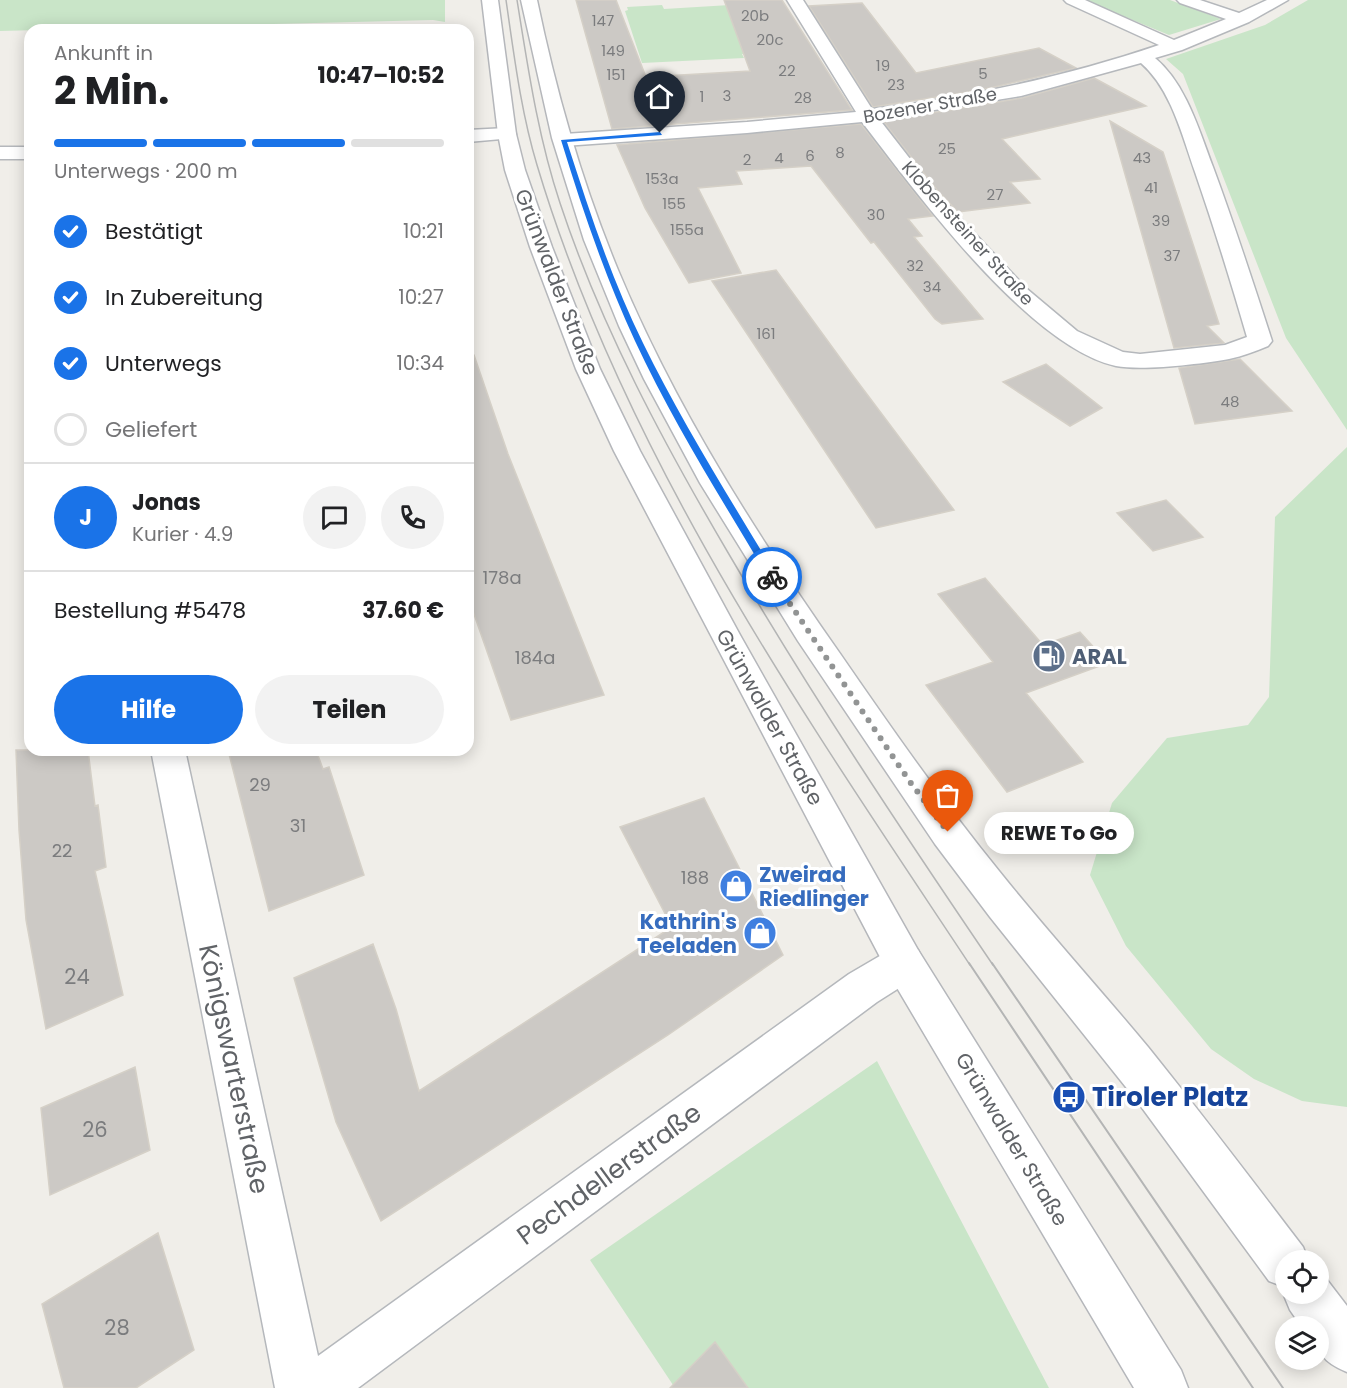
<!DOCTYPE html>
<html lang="de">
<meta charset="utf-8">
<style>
:root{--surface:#fff;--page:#f2f2f2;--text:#202124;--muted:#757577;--line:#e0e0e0;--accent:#1a73e8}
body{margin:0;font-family:Poppins,sans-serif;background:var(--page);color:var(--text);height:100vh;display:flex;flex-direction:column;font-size:22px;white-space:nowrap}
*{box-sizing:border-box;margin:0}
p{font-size:20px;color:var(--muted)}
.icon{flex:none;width:33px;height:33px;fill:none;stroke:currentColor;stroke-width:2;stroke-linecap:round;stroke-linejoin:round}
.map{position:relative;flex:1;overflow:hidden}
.side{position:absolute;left:24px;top:24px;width:450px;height:732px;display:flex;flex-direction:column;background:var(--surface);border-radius:18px;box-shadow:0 3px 15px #0003}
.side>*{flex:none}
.buttons{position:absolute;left:1275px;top:1250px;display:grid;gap:12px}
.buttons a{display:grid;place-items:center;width:54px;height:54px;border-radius:50%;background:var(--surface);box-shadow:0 3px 15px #0003;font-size:30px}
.pin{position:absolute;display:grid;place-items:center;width:51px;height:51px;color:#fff;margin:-62px -26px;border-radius:50% 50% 50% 0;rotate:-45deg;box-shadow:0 0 6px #0007}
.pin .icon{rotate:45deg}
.courier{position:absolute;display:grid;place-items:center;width:60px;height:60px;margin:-30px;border:4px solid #1a73e8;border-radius:50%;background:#fff;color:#222;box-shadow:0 2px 8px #0007}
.bubble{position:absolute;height:42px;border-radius:21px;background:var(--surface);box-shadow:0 3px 15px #0003;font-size:20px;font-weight:700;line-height:42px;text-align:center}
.headline em{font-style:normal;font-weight:700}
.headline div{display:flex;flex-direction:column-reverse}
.headline{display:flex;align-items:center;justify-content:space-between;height:102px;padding:0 30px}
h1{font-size:39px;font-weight:700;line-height:45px}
.bar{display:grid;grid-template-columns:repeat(4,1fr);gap:9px 6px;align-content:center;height:72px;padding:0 30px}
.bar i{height:8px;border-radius:4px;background:var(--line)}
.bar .current{background:var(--accent)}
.bar p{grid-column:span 4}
.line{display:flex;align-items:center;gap:15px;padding:0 30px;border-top:2px solid var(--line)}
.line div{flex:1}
.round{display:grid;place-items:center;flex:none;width:63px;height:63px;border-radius:32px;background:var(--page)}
ol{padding:0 30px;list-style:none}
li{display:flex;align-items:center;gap:18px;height:66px}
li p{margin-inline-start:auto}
li .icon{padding:6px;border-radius:50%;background:var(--accent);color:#fff;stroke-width:4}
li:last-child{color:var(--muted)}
li i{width:33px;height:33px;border:3px solid var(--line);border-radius:50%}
.cta{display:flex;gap:12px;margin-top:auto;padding:12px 30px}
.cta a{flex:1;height:69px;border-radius:36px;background:var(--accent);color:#fff;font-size:24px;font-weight:700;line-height:69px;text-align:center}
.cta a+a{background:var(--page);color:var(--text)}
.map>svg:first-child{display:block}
.green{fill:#c9e5c8}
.building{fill:#ccc9c5;stroke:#d5d0c7;stroke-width:1.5}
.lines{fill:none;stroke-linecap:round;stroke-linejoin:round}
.street-casing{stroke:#b5b8bc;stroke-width:3}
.secondary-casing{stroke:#b5b7bb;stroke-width:3}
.street{fill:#fff;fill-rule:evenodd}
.secondary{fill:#fff;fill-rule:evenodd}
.tram-far1{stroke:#b4b5b5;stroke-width:1.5}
.tram{stroke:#b4b5b5;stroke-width:2}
.route{fill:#1a73e8}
.done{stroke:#929494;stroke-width:6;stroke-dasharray:0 10.8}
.labels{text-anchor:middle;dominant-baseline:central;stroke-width:6;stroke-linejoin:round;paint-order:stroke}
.far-number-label{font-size:15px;fill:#7b7c7e}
.far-street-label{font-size:18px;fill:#606367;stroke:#fff}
.number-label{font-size:18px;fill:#7b7c7e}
.street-label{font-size:21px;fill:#606367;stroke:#fff}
.service-label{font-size:21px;font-weight:bold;fill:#4e5e75;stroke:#fff;text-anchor:start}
.shop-label{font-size:21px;font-weight:bold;fill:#366cbe;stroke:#fff;text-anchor:start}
.near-number-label{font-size:21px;fill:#7b7c7e}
.near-street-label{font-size:26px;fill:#606367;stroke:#fff}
.near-transit-label{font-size:26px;font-weight:bold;fill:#164399;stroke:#fff;text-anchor:start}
</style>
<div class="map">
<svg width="1347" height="1388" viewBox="0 0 1347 1388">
<rect width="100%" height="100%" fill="#f0eee9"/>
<path class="green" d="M 0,0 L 445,0 L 445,22 L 433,20 L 0,31 Z
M 1084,0 L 1170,0 L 1221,19 L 1169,35 Z
M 1308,0 L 1347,0 L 1347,430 L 1286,338 L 1183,74 L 1166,59 L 1265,25 Z
M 662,5 L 664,9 L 730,5 L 755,53 L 742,54 L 744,58 L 642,63 L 625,11 L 628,10 L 627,7 Z
M 1347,447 L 1347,1107 L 1302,1101 L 1254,1079 L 1211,1049 L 1126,946 L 1090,875 L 1112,803 L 1167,738 L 1248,725 L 1269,697 L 1275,517 Z
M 877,1061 L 1049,1388 L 675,1388 L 590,1260 Z"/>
<path class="building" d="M 576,0 L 616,0 L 646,77 L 750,71 L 724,0 L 782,0 L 852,110 L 612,129 Z
M 862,3 L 916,73 L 1039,48 L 1076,68 L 981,90 L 873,107 L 809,6 Z
M 1094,78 L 1146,106 L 1002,139 L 1040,179 L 1010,182 L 1030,203 L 958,212 L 937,190 L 883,121 L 1022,98 Z
M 1110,121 L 1163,152 L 1219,324 L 1207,326 L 1224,343 L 1174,348 Z
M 861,124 L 933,216 L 908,219 L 922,236 L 914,237 L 983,319 L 942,324 L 935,319 L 874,242 L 871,243 L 811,166 L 736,171 L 742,184 L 698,188 L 741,273 L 689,283 L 645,208 L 617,145 Z
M 776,270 L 854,377 L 954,510 L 876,528 L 712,281 Z
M 474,355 L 508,454 L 604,695 L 511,720 L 468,597 L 468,356 Z
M 1240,359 L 1292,411 L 1195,424 L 1179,368 Z
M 1046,364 L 1102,408 L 1070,426 L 1003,382 Z
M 1166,500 L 1203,537 L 1153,551 L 1117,513 Z
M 985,578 L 1043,645 L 1080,632 L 1108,663 L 1026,693 L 1083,762 L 1007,792 L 926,685 L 993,662 L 938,594 Z
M 16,750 L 88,750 L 95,806 L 98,805 L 106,867 L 95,871 L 123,995 L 46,1029 L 26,920 L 19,830 Z
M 228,750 L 316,750 L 323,769 L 329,767 L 364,875 L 269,911 Z
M 704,798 L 783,955 L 668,1035 L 381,1221 L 336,1122 L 294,978 L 373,944 L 396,1009 L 419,1091 L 672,927 L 620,827 Z
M 135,1067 L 150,1150 L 50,1195 L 41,1108 Z
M 158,1233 L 194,1350 L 136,1388 L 64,1388 L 42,1304 Z
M 715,1342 L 748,1388 L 670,1388 Z"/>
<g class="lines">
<defs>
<path id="street" d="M 787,0 L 803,0 L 872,109 C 970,97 1065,77 1159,45 L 1067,3 L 1064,0 L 1085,0 L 1174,40 L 1226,19 L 1180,3 L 1177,0 L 1200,0 L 1239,13 L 1267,0 L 1288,0 L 1249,22 L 1182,50 L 1155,58 C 1186,84 1199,130 1213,167 C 1234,224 1253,282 1272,341 L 1268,346 C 1256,351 1243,356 1229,359 C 1202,364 1142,371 1116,366 C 1029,347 915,191 862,122 L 747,133 L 564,146 L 557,144 L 555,140 L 557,136 L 564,134 L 747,122 L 856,112 ZM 1141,63 C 1171,89 1182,135 1195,172 C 1214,227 1231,282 1247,337 L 1225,345 L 1140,354 L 1123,352 L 1077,331 L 1027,289 L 935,191 L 879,119 L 1021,96 Z
M 507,128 L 514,130 L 516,134 L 514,138 L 468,142 L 468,130 Z
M 0,147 L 30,147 L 30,159 L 0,159 Z
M 151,750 L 185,750 L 318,1356 L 849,974 L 890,950 L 904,944 L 918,950 L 924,963 L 918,976 L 877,1002 L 358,1388 L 275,1388 Z"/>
<path id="secondary" d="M 482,0 L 498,0 L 516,134 L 525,170 L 552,247 L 600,369 L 640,451 L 740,635 L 918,950 L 1181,1370 L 1188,1388 L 1134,1388 L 890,976 L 614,451 L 576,369 L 530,247 L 505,170 L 498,134 Z
M 521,0 L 537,0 C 556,92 582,183 618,270 C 675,407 756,534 841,655 C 892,729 943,802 999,871 C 1047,931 1099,988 1148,1047 C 1201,1113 1252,1180 1303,1247 L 1308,1260 L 1286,1260 L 1286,1293 L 1318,1293 L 1318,1274 L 1324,1276 L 1347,1306 L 1347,1372 C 1321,1361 1318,1354 1318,1326 L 1301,1326 L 1290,1310 L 1283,1293 L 1285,1287 L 1269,1281 L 1137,1101 L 990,917 L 935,844 L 798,641 L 700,483 L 644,379 L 619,326 L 584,240 L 552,138 Z"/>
</defs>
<use href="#street" class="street-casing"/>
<use href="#secondary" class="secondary-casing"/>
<use href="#street" class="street"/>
<use href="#secondary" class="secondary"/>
<path class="tram-far1" d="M 506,0 C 514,55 521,112 537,165 C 625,459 803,713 970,965
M 517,0 C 528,68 538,137 560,203 C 601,327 664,444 730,556 C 812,696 902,831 993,965"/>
<path class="tram" d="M 969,963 L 1253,1388
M 992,963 L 1283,1388"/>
</g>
<path class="route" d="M 660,132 L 662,135 L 567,142 C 589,210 611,278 643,343 C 682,423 731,500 777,577 L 772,580 L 769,579 C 723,501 673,423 635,341 C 605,276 582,209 561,140 Z"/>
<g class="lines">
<path class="done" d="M 772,577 L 910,782 L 948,832"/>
</g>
<defs>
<symbol id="fuel-disc" viewBox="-11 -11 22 22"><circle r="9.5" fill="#5c6f8a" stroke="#fff"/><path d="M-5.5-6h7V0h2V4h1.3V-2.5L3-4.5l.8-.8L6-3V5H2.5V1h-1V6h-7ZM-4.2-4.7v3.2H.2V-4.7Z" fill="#fff"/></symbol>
<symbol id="shop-disc" viewBox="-11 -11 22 22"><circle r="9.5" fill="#3f7fe0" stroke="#fff"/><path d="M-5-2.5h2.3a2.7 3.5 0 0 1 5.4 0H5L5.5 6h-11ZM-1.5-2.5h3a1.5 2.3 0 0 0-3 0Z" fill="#fff"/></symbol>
<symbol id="bus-disc" viewBox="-11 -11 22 22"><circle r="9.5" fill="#1a4fb4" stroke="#fff"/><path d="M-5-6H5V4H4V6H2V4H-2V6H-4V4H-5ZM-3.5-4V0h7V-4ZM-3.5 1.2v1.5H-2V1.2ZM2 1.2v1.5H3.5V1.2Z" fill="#fff"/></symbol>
</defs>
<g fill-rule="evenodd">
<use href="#fuel-disc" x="1030" y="637" width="38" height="38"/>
<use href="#shop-disc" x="717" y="867" width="38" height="38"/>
<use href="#shop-disc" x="741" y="914" width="38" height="38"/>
<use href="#bus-disc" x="1050" y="1078" width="38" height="38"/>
</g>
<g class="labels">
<g class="far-number-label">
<text x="755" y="15">20b</text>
<text x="603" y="20">147</text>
<text x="770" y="39">20c</text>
<text x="613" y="50">149</text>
<text x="883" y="65">19</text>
<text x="787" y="70">22</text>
<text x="983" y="73">5</text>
<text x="616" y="74">151</text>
<text x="896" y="84">23</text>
<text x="727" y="95">3</text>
<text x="702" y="96">1</text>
<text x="803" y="97">28</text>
<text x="947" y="148">25</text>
<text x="840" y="152">8</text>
<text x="810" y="155">6</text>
<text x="779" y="157">4</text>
<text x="1142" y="157">43</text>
<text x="747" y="159">2</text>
<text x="662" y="178">153a</text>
<text x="1151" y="187">41</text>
<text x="995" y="194">27</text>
<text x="674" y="203">155</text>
<text x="876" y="214">30</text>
<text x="1161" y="220">39</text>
<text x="687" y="229">155a</text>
<text x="1172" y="255">37</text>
<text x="915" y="265">32</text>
<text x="932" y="286">34</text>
<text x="766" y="333">161</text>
<text x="1230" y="401">48</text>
</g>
<g class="far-street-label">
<text transform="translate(930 105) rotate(-10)">Bozener Straße</text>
<text transform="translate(968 233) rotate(48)">Klobensteiner Straße</text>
</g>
<g class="number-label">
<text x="502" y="577">178a</text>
<text x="535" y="657">184a</text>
<text x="260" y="784">29</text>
<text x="298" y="825">31</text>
<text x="62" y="850">22</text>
<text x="695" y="877">188</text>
</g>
<g class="street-label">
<text transform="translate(557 282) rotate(69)">Grünwalder Straße</text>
<text transform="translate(770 717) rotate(61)">Grünwalder Straße</text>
<text transform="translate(1012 1139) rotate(59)">Grünwalder Straße</text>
</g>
<g class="service-label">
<text x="1072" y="656">ARAL</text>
</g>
<g class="shop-label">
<text x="759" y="874">Zweirad<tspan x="759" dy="24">Riedlinger</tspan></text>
<text x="737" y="921" text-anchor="end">Kathrin's<tspan x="737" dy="24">Teeladen</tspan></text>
</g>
<g class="near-number-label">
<text x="77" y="976">24</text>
<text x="95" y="1129">26</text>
<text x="117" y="1327">28</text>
</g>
<g class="near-street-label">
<text transform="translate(234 1069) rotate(78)">Königswarterstraße</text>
<text transform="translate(609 1174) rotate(-36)">Pechdellerstraße</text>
</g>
<g class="near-transit-label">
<text x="1092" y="1097">Tiroler Platz</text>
</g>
</g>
</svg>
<div class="buttons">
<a><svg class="icon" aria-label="locate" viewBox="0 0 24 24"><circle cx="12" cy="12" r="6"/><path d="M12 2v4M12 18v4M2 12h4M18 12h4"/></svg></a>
<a><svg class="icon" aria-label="layers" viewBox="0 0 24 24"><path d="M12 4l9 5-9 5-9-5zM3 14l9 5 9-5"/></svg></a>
</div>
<div class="pin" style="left:948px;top:832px;background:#ea580c"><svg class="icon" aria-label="bag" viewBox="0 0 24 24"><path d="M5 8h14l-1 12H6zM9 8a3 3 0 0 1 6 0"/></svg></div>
<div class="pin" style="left:660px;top:133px;background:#1f2937"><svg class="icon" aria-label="home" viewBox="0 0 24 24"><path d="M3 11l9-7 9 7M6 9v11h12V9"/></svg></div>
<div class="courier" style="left:772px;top:577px"><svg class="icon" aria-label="bike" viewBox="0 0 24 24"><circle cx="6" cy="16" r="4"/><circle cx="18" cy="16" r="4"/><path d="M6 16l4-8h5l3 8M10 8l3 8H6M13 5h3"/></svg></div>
<div class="bubble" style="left:984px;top:812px;width:150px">REWE To Go</div>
<section class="side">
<div class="headline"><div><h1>2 Min.</h1><p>Ankunft in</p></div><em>10:47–10:52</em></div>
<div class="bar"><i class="current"></i><i class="current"></i><i class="current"></i><i></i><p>Unterwegs · 200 m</p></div>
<ol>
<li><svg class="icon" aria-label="check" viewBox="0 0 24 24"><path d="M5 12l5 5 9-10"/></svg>Bestätigt<p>10:21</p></li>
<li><svg class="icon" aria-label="check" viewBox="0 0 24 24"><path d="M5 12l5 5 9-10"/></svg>In Zubereitung<p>10:27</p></li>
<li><svg class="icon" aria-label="check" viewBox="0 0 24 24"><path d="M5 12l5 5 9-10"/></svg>Unterwegs<p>10:34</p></li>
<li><i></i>Geliefert</li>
</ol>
<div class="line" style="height:108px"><b class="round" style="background:var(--accent);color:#fff">J</b><div><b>Jonas</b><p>Kurier · 4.9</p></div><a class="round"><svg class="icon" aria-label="chat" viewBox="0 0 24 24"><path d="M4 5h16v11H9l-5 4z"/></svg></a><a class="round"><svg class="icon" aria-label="phone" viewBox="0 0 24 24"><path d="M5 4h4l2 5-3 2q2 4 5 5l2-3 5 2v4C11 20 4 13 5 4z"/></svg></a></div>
<div class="line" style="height:78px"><div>Bestellung #5478</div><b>37.60 €</b></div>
<div class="cta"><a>Hilfe</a><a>Teilen</a></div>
</section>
</div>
